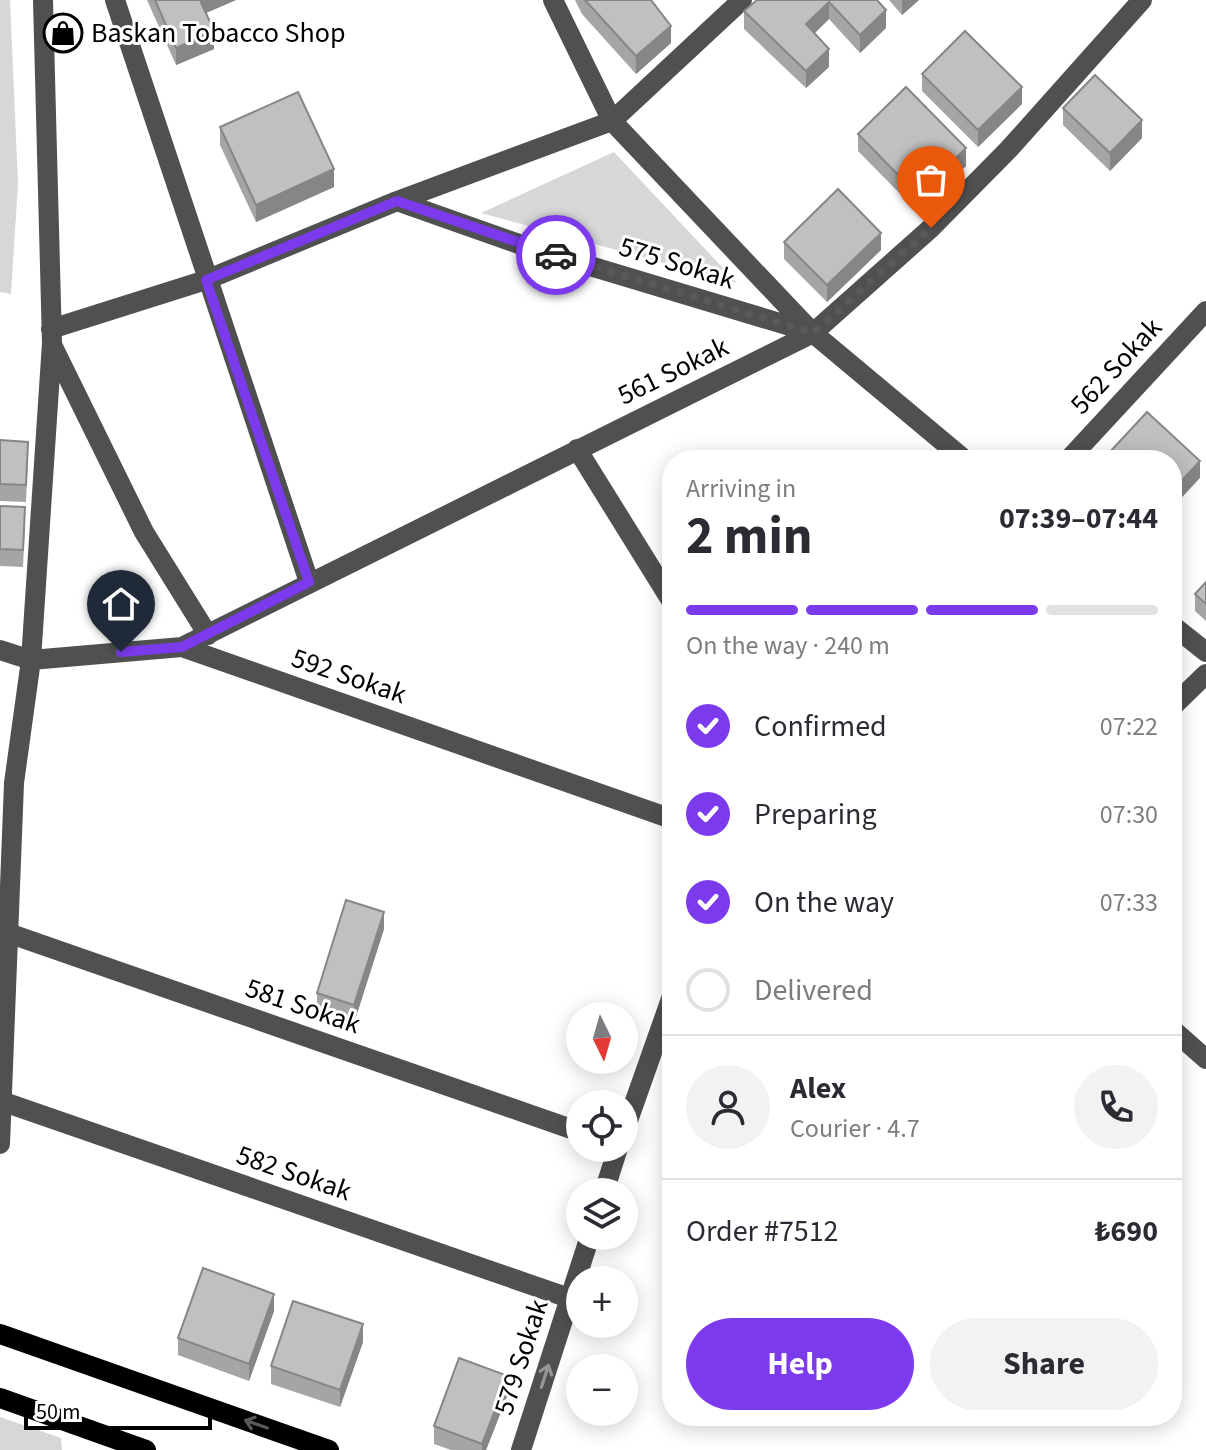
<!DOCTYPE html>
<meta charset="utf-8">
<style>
:root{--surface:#fff;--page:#f2f2f3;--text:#2b2b33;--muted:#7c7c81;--line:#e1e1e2;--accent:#7c3aed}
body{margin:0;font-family:"Source Sans 3",sans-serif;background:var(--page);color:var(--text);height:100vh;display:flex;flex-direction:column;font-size:30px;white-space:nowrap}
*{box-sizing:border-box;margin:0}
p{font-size:26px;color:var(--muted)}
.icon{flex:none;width:44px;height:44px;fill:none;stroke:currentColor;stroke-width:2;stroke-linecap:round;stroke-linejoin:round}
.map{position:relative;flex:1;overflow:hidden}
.panel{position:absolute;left:662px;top:450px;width:520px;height:976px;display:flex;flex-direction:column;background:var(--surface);border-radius:32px;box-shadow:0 4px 20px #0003}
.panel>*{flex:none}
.needle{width:52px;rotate:175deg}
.fabs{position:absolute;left:566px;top:1002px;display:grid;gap:16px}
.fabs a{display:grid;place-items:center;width:72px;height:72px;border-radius:50%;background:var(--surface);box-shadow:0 4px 20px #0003;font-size:40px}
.scale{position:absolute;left:24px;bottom:20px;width:188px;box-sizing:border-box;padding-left:8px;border:4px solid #000;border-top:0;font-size:22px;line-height:28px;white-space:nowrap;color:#000;-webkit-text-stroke:6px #fff;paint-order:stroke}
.pin{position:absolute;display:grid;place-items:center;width:68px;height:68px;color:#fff;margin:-82px -34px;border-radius:50% 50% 50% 0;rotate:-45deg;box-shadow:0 0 8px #0007}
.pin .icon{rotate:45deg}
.courier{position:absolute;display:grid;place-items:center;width:80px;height:80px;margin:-40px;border:6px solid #7c3aed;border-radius:50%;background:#fff;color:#222;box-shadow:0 2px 10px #0007}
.summary em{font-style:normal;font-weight:700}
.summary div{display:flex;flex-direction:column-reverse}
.summary{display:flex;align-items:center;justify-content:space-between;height:136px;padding:0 24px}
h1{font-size:52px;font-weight:700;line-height:60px}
.bar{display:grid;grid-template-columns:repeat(4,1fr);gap:12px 8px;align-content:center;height:96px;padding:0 24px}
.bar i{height:10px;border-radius:6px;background:var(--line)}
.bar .selected{background:var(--accent)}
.bar p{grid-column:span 4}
.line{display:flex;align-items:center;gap:20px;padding:0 24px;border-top:2px solid var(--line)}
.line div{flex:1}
.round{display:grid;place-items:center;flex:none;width:84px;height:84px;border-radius:42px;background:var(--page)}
ol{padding:0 24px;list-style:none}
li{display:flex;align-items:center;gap:24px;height:88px}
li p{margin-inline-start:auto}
li .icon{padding:8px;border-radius:50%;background:var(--accent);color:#fff;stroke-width:4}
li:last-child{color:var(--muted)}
li i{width:44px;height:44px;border:4px solid var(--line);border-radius:50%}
.action{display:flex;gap:16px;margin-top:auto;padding:16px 24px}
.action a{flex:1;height:92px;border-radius:48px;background:var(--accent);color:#fff;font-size:32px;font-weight:700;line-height:92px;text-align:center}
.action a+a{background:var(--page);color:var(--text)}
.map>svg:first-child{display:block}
.green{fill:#d7d7d7}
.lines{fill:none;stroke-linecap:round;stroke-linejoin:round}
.minor{stroke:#505050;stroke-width:20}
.major{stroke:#000;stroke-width:20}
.wall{fill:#a5a5a5}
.shaded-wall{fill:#868686}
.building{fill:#c0c0c0;stroke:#868686;stroke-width:2}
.oneway{stroke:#969696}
.oneway2{stroke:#595959}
.done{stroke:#595959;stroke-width:8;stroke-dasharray:0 14.4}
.route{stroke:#7c3aed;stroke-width:10}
.labels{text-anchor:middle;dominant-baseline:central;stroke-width:6;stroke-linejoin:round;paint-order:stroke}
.poi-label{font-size:28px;fill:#000;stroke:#fff;text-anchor:start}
.street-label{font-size:28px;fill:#000;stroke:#fff}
</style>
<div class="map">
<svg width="1206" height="1450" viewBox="0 0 1206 1450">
<rect width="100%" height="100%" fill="#fff"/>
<path class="green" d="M 0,0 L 10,0 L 18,184 L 11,294 L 0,292 Z
M 614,152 L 737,283 L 481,213 Z
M 0,1417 L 61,1438 L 62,1450 L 0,1450 Z"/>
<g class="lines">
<path class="minor" d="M 115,0 L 309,582
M 742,0 L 612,121 L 810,330
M 397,201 L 612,121 L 553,0
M 51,329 L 206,280 L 397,201 L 530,248 L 813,333 L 965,460
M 53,347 L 144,532 L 208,635
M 577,449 L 672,602
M 1068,460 L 1206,311
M 1172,625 L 1206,652
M 182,647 L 813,333 L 931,228 L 1009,149 L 1142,0
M 0,650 L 31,660 L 182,647 L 672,819
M 1172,707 L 1206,674
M 8,933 L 580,1132
M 1172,1029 L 1206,1059
M 1,1101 L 569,1298
M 624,1132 L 672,996
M 0,1144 L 14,783 L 31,660 L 52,343 L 43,0
M 604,1192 L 618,1148
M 521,1450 L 590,1236"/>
<path class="major" d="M 0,1334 L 329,1450
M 0,1398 L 146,1450"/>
</g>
<path class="wall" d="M 147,0 L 236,0 L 206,13 L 214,49 L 176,65 Z
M 575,0 L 651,0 L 671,43 L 636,74 L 582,14 Z
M 757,0 L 877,0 L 886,28 L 860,53 L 829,19 L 814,33 L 829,67 L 806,88 L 744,29 L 744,11 Z
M 889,0 L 919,0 L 902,15 Z
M 922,74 L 1022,104 L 978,147 L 922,91 Z
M 1063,108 L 1142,138 L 1110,171 L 1063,125 Z
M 220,127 L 334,187 L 256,222 L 220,145 Z
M 858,134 L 966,166 L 918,212 L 858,151 Z
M 784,242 L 881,250 L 827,302 L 784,259 Z
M 0,440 L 28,459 L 26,502 L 0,501 Z
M 0,506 L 25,524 L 23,567 L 0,566 Z
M 1206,582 L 1206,621 L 1195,611 L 1195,594 Z
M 384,929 L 354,1023 L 317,1011 L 317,993 Z
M 274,1311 L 249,1381 L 178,1355 L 178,1338 Z
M 363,1342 L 340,1407 L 271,1384 L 271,1366 Z
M 508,1394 L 486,1450 L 451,1450 L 434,1444 L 434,1426 Z"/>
<path class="shaded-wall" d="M 199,0 L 236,0 L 199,16 Z
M 902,0 L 919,0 L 902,15 Z
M 829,2 L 829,19 L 806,42 L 806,24 Z
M 886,10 L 886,28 L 860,53 L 860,35 Z
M 671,26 L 671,43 L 636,74 L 636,56 Z
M 214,31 L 214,49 L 176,65 L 176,48 Z
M 829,49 L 829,67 L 806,88 L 806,71 Z
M 1022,87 L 1022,104 L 978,147 L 978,130 Z
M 1142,120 L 1142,138 L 1110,171 L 1110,153 Z
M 966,148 L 966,166 L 918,212 L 918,195 Z
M 334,169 L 334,187 L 256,222 L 256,205 Z
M 881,233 L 881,250 L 827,302 L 827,285 Z
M 1200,461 L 1200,478 L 1172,508 L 1172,491 Z
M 384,912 L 384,929 L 354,1023 L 354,1005 Z
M 274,1294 L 274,1311 L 249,1381 L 249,1364 Z
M 363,1324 L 363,1342 L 340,1407 L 340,1390 Z
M 508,1376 L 508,1394 L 486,1450 L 482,1450 L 482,1444 Z"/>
<path class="building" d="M 155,0 L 200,0 L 214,31 L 176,48 Z
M 585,0 L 651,0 L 671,26 L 636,56 Z
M 757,0 L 877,0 L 886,10 L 860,35 L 829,2 L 806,24 L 829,49 L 806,71 L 744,11 Z
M 965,31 L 1022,87 L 978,130 L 922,74 Z
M 1095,75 L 1142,120 L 1110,153 L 1063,108 Z
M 906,87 L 966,148 L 918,195 L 858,134 Z
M 298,92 L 334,169 L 256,205 L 220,127 Z
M 838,189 L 881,233 L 827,285 L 784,242 Z
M 1147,412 L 1200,461 L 1172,491 L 1172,460 L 1114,460 L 1108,454 Z
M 0,440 L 28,442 L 26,485 L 0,484 Z
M 0,506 L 25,507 L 23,550 L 0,549 Z
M 1206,582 L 1206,604 L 1195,594 Z
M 346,900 L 384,912 L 354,1005 L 317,993 Z
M 203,1268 L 274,1294 L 249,1364 L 178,1338 Z
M 293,1301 L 363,1324 L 340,1390 L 271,1366 Z
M 459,1358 L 508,1376 L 482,1444 L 434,1426 Z"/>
<defs><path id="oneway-shaft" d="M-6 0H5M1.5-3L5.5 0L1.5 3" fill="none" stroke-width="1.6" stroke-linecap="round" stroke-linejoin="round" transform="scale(2)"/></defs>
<use class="oneway" href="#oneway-shaft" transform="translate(545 1376) rotate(-72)"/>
<use class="oneway2" href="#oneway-shaft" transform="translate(256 1424) rotate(-161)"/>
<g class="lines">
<path class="done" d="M 556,255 L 813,333 L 931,228"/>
<path class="route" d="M 121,652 L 182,647 L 309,582 L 206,280 L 397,201 L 556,255"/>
</g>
<defs>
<symbol id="shop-ring" viewBox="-11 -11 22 22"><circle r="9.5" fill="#fff" stroke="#000" stroke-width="1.5"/><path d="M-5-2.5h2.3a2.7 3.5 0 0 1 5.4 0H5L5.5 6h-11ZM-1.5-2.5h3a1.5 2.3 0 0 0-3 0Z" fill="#000"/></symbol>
</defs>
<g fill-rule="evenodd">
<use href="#shop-ring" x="41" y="11" width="44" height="44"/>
</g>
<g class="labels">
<g class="poi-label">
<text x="91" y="33">Baskan Tobacco Shop</text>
</g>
<g class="street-label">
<text transform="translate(677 263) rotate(17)">575 Sokak</text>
<text transform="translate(1116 366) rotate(-47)">562 Sokak</text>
<text transform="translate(673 371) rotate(-26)">561 Sokak</text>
<text transform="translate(349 676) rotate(19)">592 Sokak</text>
<text transform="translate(303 1006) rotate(19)">581 Sokak</text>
<text transform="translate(294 1173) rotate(19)">582 Sokak</text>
<text transform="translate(521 1357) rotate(-72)">579 Sokak</text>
</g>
</g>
</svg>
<div class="fabs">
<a><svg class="needle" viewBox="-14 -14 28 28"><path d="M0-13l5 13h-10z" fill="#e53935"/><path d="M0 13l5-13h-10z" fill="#7c7c81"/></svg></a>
<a><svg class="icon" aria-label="locate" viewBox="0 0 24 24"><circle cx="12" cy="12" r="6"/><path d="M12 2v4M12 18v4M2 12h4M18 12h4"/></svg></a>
<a><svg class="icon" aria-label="layers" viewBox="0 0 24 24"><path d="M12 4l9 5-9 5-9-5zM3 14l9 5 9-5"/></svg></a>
<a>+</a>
<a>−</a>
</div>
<div class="scale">50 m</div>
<div class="pin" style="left:931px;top:228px;background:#ea580c"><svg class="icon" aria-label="bag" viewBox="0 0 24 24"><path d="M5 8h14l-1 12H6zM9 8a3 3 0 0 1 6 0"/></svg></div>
<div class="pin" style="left:121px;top:652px;background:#1f2937"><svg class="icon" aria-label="home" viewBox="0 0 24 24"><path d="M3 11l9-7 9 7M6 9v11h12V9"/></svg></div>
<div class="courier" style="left:556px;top:255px"><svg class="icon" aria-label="car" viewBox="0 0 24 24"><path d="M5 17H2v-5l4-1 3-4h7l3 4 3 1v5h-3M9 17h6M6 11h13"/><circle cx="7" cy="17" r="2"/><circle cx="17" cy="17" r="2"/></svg></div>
<section class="panel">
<div class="summary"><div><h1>2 min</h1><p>Arriving in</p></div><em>07:39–07:44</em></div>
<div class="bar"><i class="selected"></i><i class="selected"></i><i class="selected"></i><i></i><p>On the way · 240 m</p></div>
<ol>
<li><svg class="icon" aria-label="check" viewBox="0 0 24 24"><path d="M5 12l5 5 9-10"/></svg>Confirmed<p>07:22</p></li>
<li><svg class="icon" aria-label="check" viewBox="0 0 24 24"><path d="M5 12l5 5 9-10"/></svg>Preparing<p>07:30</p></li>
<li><svg class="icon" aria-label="check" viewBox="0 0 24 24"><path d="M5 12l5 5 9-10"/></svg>On the way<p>07:33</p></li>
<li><i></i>Delivered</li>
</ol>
<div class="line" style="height:144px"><a class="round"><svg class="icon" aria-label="person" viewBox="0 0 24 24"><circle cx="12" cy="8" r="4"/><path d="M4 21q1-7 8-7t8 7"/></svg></a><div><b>Alex</b><p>Courier · 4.7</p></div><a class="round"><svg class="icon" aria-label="phone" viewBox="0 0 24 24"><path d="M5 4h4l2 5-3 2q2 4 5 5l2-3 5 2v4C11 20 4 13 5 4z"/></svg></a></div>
<div class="line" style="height:104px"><div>Order #7512</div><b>₺690</b></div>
<div class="action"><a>Help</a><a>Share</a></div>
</section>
</div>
